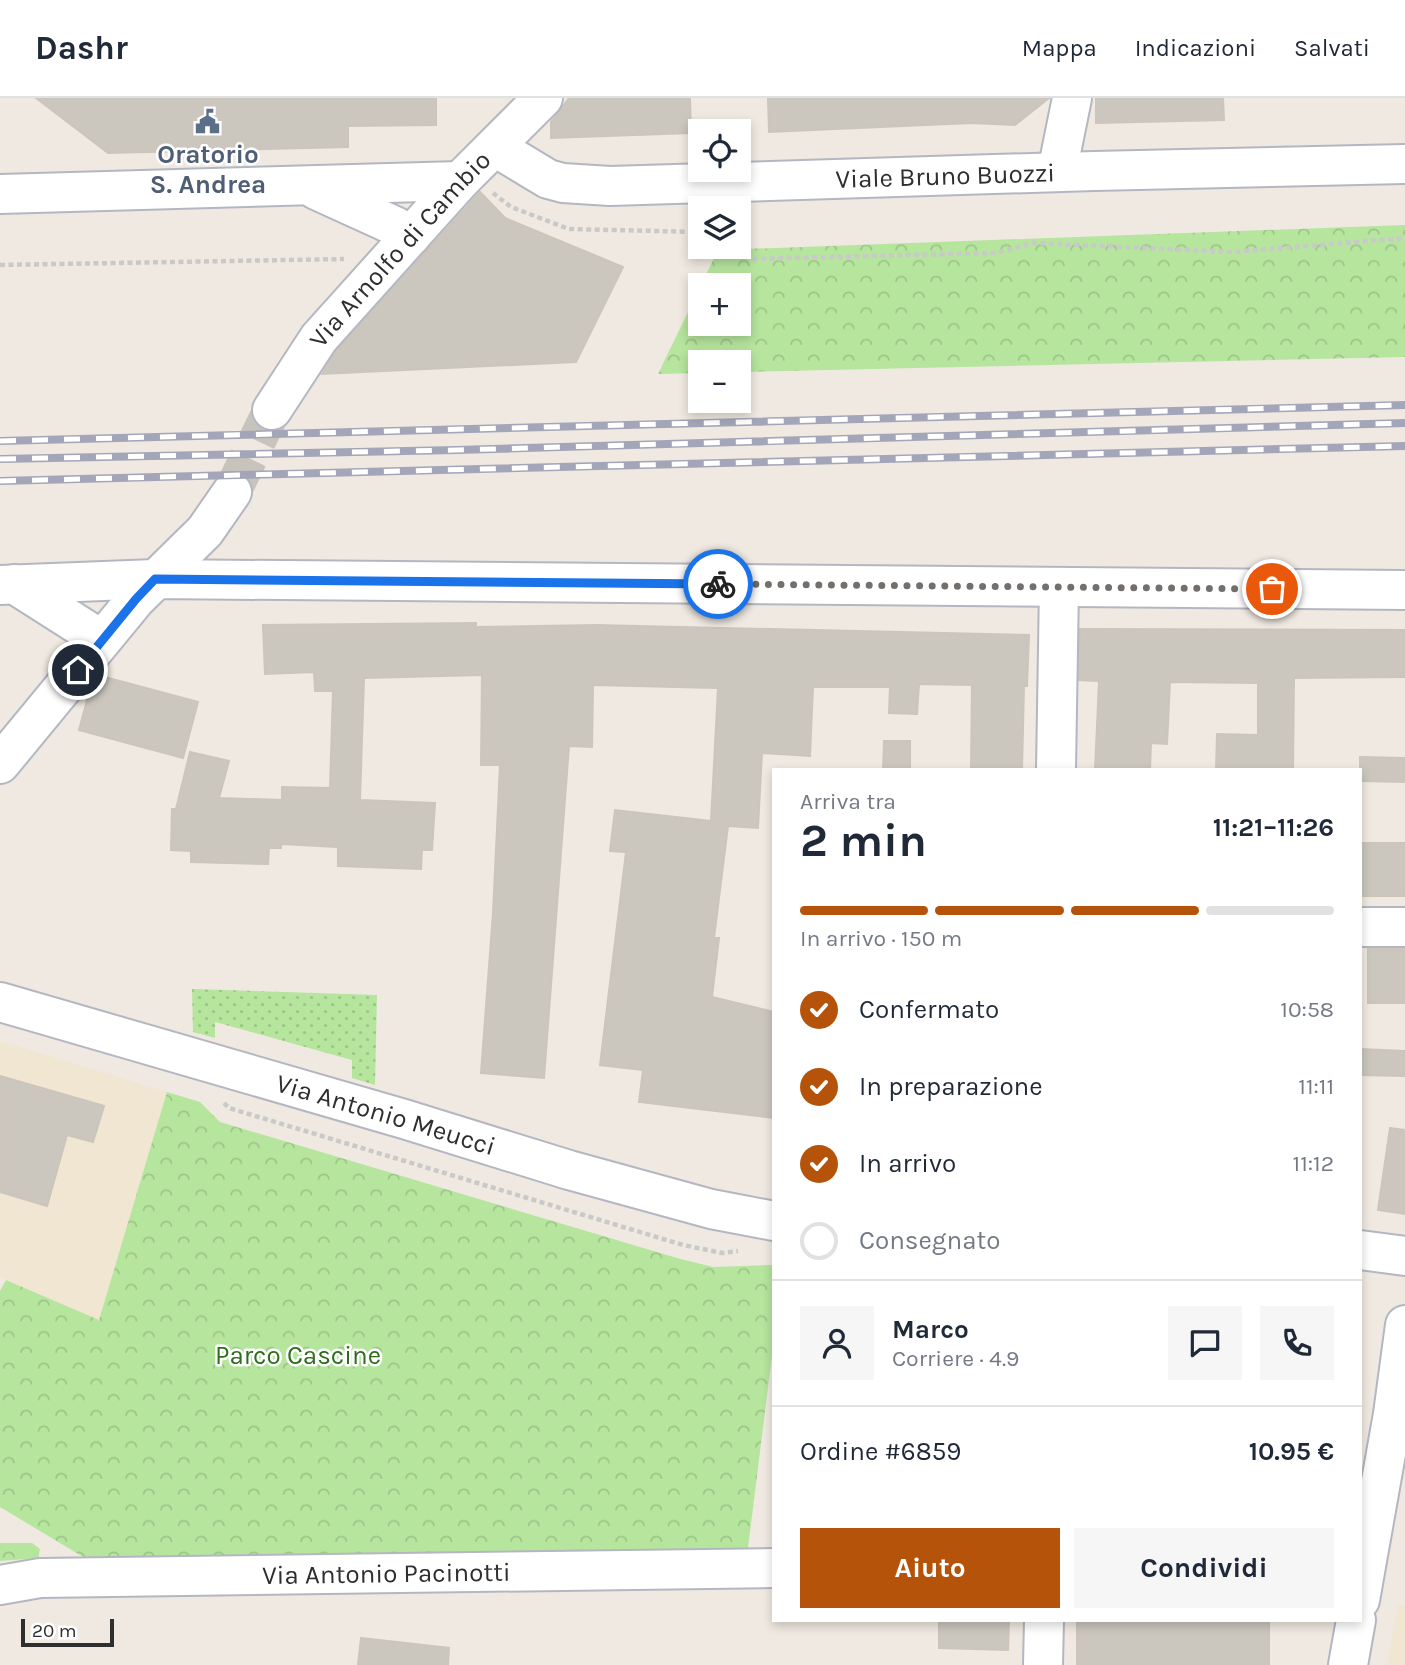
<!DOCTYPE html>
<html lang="it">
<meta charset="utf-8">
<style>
:root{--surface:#fff;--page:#f6f6f7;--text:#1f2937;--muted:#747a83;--line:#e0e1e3;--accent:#b45309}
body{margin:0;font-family:Karla,sans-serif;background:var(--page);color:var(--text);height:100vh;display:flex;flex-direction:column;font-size:26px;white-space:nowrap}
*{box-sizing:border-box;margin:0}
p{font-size:23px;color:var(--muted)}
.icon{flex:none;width:38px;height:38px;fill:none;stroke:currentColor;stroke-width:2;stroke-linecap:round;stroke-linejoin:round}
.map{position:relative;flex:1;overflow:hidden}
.panel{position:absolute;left:772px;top:670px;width:590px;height:854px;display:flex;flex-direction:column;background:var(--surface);border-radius:0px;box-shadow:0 4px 10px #0003}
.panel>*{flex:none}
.buttons{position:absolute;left:688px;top:21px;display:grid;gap:14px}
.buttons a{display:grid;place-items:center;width:63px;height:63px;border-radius:0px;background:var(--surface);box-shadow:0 4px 10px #0003;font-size:35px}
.scale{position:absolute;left:21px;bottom:18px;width:93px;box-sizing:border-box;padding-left:7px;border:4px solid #2e2e2e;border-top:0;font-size:19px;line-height:24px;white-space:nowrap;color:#2e2e2e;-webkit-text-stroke:5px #fff;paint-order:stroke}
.pin{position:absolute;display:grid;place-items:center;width:60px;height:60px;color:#fff;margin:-30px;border:4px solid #fff;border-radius:50%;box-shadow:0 2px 7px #0007}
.courier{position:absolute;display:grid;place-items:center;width:70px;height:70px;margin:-35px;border:5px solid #1a73e8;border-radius:50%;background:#fff;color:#222;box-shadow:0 2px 9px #0007}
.overview em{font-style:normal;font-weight:700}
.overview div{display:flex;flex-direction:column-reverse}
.overview{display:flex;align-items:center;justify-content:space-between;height:119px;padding:0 28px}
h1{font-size:46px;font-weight:700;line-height:52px}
.bar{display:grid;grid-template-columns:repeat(4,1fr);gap:10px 7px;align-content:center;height:84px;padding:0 28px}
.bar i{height:9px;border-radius:5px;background:var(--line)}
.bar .selected{background:var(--accent)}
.bar p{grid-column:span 4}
.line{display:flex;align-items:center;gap:18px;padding:0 28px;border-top:2px solid var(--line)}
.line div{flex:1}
.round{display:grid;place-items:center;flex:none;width:74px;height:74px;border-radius:0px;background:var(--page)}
ol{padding:0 28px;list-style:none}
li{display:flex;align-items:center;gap:21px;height:77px}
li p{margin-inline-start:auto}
li .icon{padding:7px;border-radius:50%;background:var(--accent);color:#fff;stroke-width:4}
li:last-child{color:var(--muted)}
li i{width:38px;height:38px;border:4px solid var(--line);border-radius:50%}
.cta{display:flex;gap:14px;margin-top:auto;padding:14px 28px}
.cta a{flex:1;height:80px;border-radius:0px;background:var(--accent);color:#fff;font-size:28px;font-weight:700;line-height:80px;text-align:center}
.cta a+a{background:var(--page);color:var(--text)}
header{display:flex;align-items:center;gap:42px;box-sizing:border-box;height:98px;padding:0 35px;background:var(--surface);border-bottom:2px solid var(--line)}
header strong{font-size:33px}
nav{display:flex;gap:38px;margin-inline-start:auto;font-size:24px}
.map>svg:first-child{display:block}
.education{fill:#f0e6d1}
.grass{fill:url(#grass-dots)}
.park{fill:url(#park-crowns)}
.building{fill:#cbc7bf;stroke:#cbc5ba;stroke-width:2}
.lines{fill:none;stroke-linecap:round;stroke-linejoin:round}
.minor-tunnel{stroke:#c8c4bd;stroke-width:38;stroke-dasharray:38 19;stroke-linecap:butt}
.minor-casing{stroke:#b4b7c1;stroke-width:42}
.path{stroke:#c9c9c9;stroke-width:4.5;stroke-dasharray:5 3.5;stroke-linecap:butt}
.minor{stroke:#fff;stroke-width:38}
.rail-casing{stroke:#a3a6b8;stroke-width:8}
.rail{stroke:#fff;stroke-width:5;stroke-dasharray:16;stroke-linecap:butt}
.done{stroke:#726f6d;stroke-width:7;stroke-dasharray:0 12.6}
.route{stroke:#1a73e8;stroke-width:9}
.labels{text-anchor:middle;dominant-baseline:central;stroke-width:5;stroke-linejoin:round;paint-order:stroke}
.service-label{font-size:26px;font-weight:bold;fill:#4e5e75;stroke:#fff}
.street-label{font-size:26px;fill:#2e2e2e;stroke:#fff}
.park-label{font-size:26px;fill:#2c6e1b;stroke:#fff}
</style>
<header>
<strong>Dashr</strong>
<nav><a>Mappa</a><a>Indicazioni</a><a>Salvati</a></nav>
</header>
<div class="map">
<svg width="1405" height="1567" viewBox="0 0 1405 1567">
<defs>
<pattern id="grass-dots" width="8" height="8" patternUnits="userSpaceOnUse" patternTransform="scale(1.75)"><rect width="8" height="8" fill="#b6e59e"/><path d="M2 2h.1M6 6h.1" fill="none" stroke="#9dc588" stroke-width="1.8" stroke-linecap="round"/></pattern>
<pattern id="park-crowns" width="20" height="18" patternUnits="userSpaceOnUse" patternTransform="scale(1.75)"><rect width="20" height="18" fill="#b6e59e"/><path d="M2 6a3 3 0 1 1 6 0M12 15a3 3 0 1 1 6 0" fill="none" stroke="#9dc588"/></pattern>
</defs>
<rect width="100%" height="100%" fill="#efe9e1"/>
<path class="education" d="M 0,943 L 167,994 L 99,1223 L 0,1179 Z
M 1398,1507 L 1405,1508 L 1405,1567 L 1387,1567 Z"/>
<path class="grass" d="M 192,891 L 377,897 L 375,987 L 352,980 L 352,962 L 215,924 L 215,940 L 193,934 Z"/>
<path class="park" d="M 1405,127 L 1405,259 L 739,274 L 738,264 L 700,264 L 700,275 L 658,276 L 700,189 L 700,226 L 738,226 L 738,187 L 701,187 L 718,152 Z
M 167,994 L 200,1004 L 220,1024 L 677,1160 L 713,1169 L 773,1167 L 773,1249 L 748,1450 L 85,1460 L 0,1409 L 0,1193 L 6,1182 L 99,1222 Z
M 0,1445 L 32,1445 L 40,1451 L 38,1460 L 0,1463 Z"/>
<path class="building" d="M 36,0 L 436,0 L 436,27 L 348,28 L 348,49 L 108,55 Z
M 569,0 L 690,0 L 691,35 L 551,40 L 551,24 Z
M 768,0 L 1049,0 L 1015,27 L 971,25 L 769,34 Z
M 1096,0 L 1223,0 L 1224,22 L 1096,25 Z
M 480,94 L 505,120 L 623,169 L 576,264 L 322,276 L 336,253 Z
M 476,525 L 476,529 L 596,527 L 1029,537 L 1027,588 L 1024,588 L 1022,672 L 971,672 L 972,587 L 919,586 L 917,616 L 889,615 L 890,589 L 813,589 L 810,658 L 762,655 L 758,730 L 728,728 L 714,840 L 719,840 L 712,899 L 774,914 L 774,1020 L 639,1004 L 643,972 L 600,967 L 626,754 L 610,753 L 615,712 L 711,723 L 718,590 L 593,587 L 592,649 L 569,648 L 544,980 L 481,975 L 493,815 L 500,667 L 481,667 L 482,577 L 364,580 L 360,702 L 435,705 L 432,752 L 422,752 L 421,771 L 338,768 L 338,749 L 281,746 L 281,750 L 269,750 L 268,766 L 191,764 L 191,753 L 171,752 L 172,711 L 176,711 L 190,654 L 229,663 L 219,700 L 282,702 L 282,689 L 330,690 L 333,593 L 315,593 L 314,574 L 265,576 L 263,527 Z
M 1080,531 L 1405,532 L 1405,579 L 1294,580 L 1293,672 L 1216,672 L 1217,636 L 1258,637 L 1258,585 L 1170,584 L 1167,646 L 1151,645 L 1150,672 L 1095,672 L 1099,583 L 1079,582 Z
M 101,578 L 198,604 L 183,660 L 79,632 L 90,591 Z
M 884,643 L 910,643 L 910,672 L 883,672 Z
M 1360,659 L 1405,660 L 1405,684 L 1360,683 Z
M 1360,745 L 1405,745 L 1405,798 L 1360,798 Z
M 1368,851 L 1405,851 L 1405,905 L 1368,905 Z
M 1360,951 L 1405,953 L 1405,978 L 1360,977 Z
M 0,978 L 104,1008 L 93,1044 L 67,1037 L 47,1108 L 0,1094 Z
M 1390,1030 L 1405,1032 L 1405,1116 L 1378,1112 Z
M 939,1522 L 1009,1522 L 1008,1552 L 939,1550 Z
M 1077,1522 L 1269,1522 L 1269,1567 L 1077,1567 Z
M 361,1540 L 449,1550 L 448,1567 L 358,1567 Z"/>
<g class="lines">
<path class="minor-tunnel" d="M 232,394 L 272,312"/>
<defs>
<g id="minor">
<path id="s1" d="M 495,49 L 548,81 L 563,85 L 610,88 L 1094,73 L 1405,66"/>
<path d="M 1057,74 L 1072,0"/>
<path d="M 316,92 L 395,128 L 411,138"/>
<path d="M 0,96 L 460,83"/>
<path id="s2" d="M 272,312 L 319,240 L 460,83 L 543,0"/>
<path d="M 14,486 L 102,542"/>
<path d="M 0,487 L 155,481 L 1405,492"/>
<path d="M 0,666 L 136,501 L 205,433 L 232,394"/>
<path d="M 1056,672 L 1059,489"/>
<path d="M 1360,829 L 1405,829"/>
<path id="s3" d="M 0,904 L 404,1021 L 569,1072 L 711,1111 L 774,1123"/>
<path d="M 1360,1152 L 1405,1158"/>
<path id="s4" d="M 0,1487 L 40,1480 L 774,1470"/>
<path d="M 1360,1502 L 1393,1316 L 1405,1227"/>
<path d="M 1043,1567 L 1044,1522"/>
<path d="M 1348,1567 L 1356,1522"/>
</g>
</defs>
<use href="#minor" class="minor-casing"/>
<path class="path" d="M 493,95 L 511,109 L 569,131 L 700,134
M 730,149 L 754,161 L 996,155 L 1033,145 L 1233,154 L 1405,140
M 0,167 L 344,161
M 224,1005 L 229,1010 L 683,1147 L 722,1155 L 738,1153"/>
<use href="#minor" class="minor"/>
<defs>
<path id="rail" d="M 0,343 L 1405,307
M 0,361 L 457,352 L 1405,325
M 0,383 L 1405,348"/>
</defs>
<use href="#rail" class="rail-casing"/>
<use href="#rail" class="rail"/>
</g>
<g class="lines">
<path class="done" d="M 718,486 L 1272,491"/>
<path class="route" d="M 78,572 L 136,501 L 155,481 L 718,486"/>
</g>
<defs>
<symbol id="civic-bare" viewBox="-9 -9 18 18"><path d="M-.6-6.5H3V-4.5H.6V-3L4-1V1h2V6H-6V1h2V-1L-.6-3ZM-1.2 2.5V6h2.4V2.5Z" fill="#5c6f8a" stroke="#fff" stroke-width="2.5" paint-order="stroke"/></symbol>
</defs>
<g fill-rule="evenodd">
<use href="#civic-bare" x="190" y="6" width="35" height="35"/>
</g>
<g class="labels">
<g class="service-label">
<text x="208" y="56">Oratorio<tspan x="208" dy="30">S. Andrea</tspan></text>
</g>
<g class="street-label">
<text stroke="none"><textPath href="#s1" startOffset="460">Viale Bruno Buozzi</textPath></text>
<text stroke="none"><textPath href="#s2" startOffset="206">Via Arnolfo di Cambio</textPath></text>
<text stroke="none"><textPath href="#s3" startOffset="402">Via Antonio Meucci</textPath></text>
<text stroke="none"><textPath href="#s4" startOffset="387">Via Antonio Pacinotti</textPath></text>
</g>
<g class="park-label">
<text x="298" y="1257">Parco Cascine</text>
</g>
</g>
</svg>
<div class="buttons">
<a><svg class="icon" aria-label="locate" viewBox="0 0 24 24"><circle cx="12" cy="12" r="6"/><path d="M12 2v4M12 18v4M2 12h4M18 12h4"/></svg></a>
<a><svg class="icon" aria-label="layers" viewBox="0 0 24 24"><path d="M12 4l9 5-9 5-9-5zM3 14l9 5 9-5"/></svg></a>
<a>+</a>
<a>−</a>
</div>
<div class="scale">20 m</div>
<div class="pin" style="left:1272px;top:491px;background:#ea580c"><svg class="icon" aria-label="bag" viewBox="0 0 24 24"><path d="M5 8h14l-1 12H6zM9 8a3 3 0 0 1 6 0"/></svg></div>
<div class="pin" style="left:78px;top:572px;background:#1f2937"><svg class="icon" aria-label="home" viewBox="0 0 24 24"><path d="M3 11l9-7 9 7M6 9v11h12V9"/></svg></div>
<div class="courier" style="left:718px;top:486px"><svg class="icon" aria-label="bike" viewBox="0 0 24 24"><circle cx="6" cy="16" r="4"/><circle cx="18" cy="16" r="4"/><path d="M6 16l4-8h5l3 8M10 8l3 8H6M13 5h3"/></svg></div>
<section class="panel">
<div class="overview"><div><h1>2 min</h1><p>Arriva tra</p></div><em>11:21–11:26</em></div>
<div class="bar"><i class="selected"></i><i class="selected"></i><i class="selected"></i><i></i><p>In arrivo · 150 m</p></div>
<ol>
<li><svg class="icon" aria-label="check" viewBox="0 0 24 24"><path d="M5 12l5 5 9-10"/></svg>Confermato<p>10:58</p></li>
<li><svg class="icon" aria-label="check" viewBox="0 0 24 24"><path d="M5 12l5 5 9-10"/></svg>In preparazione<p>11:11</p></li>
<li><svg class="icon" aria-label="check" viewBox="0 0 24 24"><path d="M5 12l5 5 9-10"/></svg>In arrivo<p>11:12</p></li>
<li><i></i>Consegnato</li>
</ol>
<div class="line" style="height:126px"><a class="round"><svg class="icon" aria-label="person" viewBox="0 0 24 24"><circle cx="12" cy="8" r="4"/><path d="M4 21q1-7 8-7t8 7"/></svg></a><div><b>Marco</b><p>Corriere · 4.9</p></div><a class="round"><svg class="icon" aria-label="chat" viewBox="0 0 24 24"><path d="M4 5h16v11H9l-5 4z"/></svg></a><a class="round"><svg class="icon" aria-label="phone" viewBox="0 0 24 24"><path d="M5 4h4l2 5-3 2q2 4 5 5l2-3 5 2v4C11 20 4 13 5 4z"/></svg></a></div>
<div class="line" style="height:91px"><div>Ordine #6859</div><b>10.95 €</b></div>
<div class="cta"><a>Aiuto</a><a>Condividi</a></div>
</section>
</div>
